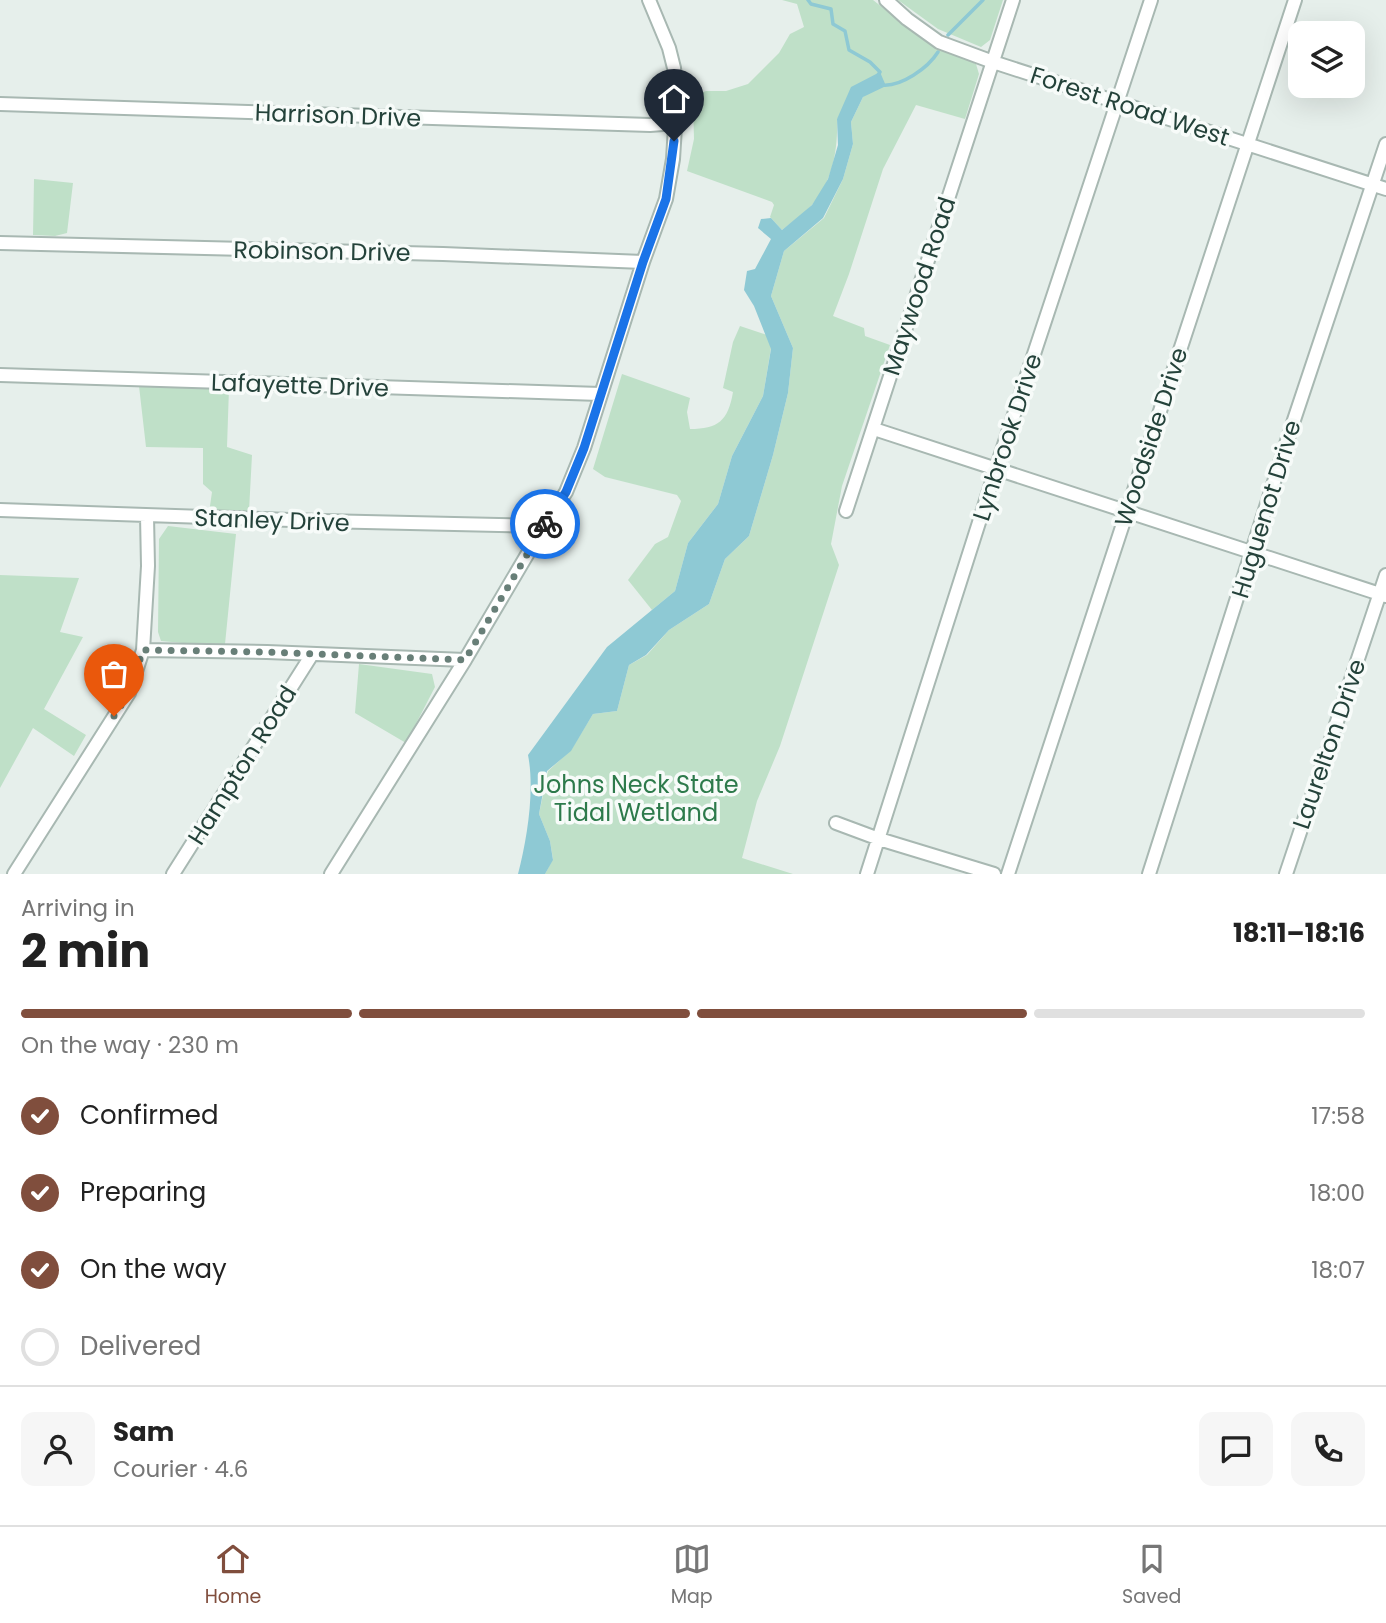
<!DOCTYPE html>
<meta charset="utf-8">
<style>
:root{--surface:#fff;--page:#f6f6f6;--text:#222;--muted:#767676;--line:#e0e0e0;--accent:#804e3d}
body{margin:0;font-family:Poppins,sans-serif;background:var(--page);color:var(--text);height:100vh;display:flex;flex-direction:column;font-size:26px;white-space:nowrap}
*{box-sizing:border-box;margin:0}
p{font-size:23px;color:var(--muted)}
.icon{flex:none;width:38px;height:38px;fill:none;stroke:currentColor;stroke-width:2;stroke-linecap:round;stroke-linejoin:round}
.map{position:relative;height:874px;overflow:hidden}
.sheet{display:flex;flex-direction:column;background:var(--surface);flex:1}
.sheet>*{flex:none}
.controls{position:absolute;left:1288px;top:21px;display:grid;gap:14px}
.controls a{display:grid;place-items:center;width:77px;height:77px;border-radius:14px;background:var(--surface);box-shadow:0 7px 28px #0002;font-size:35px}
.pin{position:absolute;display:grid;place-items:center;width:60px;height:60px;color:#fff;margin:-72px -30px;border-radius:50% 50% 50% 0;rotate:-45deg;box-shadow:0 0 7px #0007}
.pin .icon{rotate:45deg}
.courier{position:absolute;display:grid;place-items:center;width:70px;height:70px;margin:-35px;border:5px solid #1a73e8;border-radius:50%;background:#fff;color:#222;box-shadow:0 2px 9px #0007}
.summary em{font-style:normal;font-weight:700}
.summary div{display:flex;flex-direction:column-reverse}
.summary{display:flex;align-items:center;justify-content:space-between;height:119px;padding:0 21px}
h1{font-size:46px;font-weight:700;line-height:52px}
.bar{display:grid;grid-template-columns:repeat(4,1fr);gap:10px 7px;align-content:center;height:84px;padding:0 21px}
.bar i{height:9px;border-radius:5px;background:var(--line)}
.bar .active{background:var(--accent)}
.bar p{grid-column:span 4}
.line{display:flex;align-items:center;gap:18px;padding:0 21px;border-top:2px solid var(--line)}
.line div{flex:1}
.round{display:grid;place-items:center;flex:none;width:74px;height:74px;border-radius:14px;background:var(--page)}
ol{padding:0 21px;list-style:none}
li{display:flex;align-items:center;gap:21px;height:77px}
li p{margin-inline-start:auto}
li .icon{padding:7px;border-radius:50%;background:var(--accent);color:#fff;stroke-width:4}
li:last-child{color:var(--muted)}
li i{width:38px;height:38px;border:4px solid var(--line);border-radius:50%}
.tabs{display:flex;justify-content:space-around;align-items:center;height:98px;border-top:2px solid var(--line);background:var(--surface);font-size:19px;color:var(--muted)}
.tabs a{display:grid;justify-items:center;gap:4px}
.tabs .active{color:var(--accent)}
.map>svg:first-child{display:block}
.green{fill:#bfe0c8}
.water{fill:#8ec9d4}
.lines{fill:none;stroke-linecap:round;stroke-linejoin:round}
.stream{stroke:#8ec9d4;stroke-width:3.5}
.minor-casing{stroke:#a8b8b2;stroke-width:16}
.minor{stroke:#fff;stroke-width:12}
.done{stroke:#687f78;stroke-width:7;stroke-dasharray:0 12.6}
.route{stroke:#1a73e8;stroke-width:9}
.labels{text-anchor:middle;dominant-baseline:central;stroke-width:7;stroke-linejoin:round;paint-order:stroke}
.street-label{font-size:24px;fill:#24423a;stroke:#f7fbf9}
.park-label{font-size:24px;fill:#2d7a4b;stroke:#f7fbf9}
</style>
<div class="map">
<svg width="1386" height="874" viewBox="0 0 1386 874">
<rect width="100%" height="100%" fill="#e6efeb"/>
<path class="green" d="M 782,0 L 873,0 L 925,41 L 976,64 L 979,74 L 965,119 L 916,105 L 883,169 L 849,274 L 833,316 L 864,328 L 865,336 L 890,345 L 842,486 L 831,544 L 839,565 L 780,746 L 757,801 L 742,858 L 793,874 L 545,874 L 553,859 L 550,841 L 539,814 L 548,771 L 571,750 L 593,714 L 617,711 L 629,665 L 647,655 L 669,630 L 709,604 L 725,559 L 749,536 L 773,455 L 788,393 L 793,348 L 771,296 L 784,251 L 824,218 L 843,179 L 853,144 L 851,122 L 863,97 L 880,72 L 837,119 C 838,149 833,181 812,205 C 804,214 792,222 782,230 L 770,217 L 774,205 L 772,202 L 687,171 L 694,139 L 693,102 L 698,94 L 706,91 L 726,91 L 748,84 L 779,53 L 790,34 L 804,27 L 797,4 Z
M 898,0 L 1003,0 L 990,40 L 981,47 L 938,29 Z
M 34,179 L 73,183 L 67,233 L 55,236 L 33,235 Z
M 740,326 L 767,335 L 771,348 L 763,396 L 732,456 L 718,504 L 688,543 L 675,591 L 652,610 L 628,580 L 655,544 L 668,537 L 681,501 L 677,495 L 605,477 L 593,469 L 622,374 L 690,398 L 687,412 L 690,429 C 718,429 728,421 733,392 L 723,388 L 733,342 Z
M 139,386 L 229,388 L 227,447 L 252,455 L 249,511 L 209,513 L 212,492 L 203,484 L 203,448 L 146,447 Z
M 168,526 L 236,534 L 225,644 L 205,645 L 161,641 L 158,632 L 159,539 Z
M 0,575 L 79,578 L 60,632 L 83,637 L 44,709 L 86,735 L 74,756 L 33,728 L 0,788 Z
M 359,664 L 432,674 L 435,687 L 406,743 L 355,713 Z"/>
<path class="water" d="M 880,72 L 886,86 L 863,97 L 851,122 L 853,144 L 843,179 L 823,218 L 784,251 L 771,296 L 793,348 L 788,393 L 773,455 L 749,536 L 725,559 L 709,604 L 669,630 L 646,655 L 629,665 L 617,711 L 593,714 L 571,751 L 547,771 L 539,814 L 550,841 L 553,860 L 545,874 L 518,874 C 527,840 535,790 528,755 L 607,647 L 675,591 L 688,543 L 718,504 L 732,456 L 763,396 L 771,349 L 754,306 L 744,290 L 747,271 L 755,269 L 771,239 L 758,228 L 761,219 L 771,218 L 782,230 L 812,205 L 828,179 L 838,145 L 837,119 L 851,87 Z"/>
<g class="lines">
<path class="stream" d="M 808,0 L 811,4 L 831,9 L 833,24 L 845,31 L 849,50 L 870,62 L 880,72 L 878,75
M 948,35 L 983,0
M 882,85 C 901,87 928,68 938,52"/>
<defs>
<path id="minor" d="M 886,0 L 907,19 L 939,42 L 993,62 L 1386,189
M 0,104 L 650,125 L 676,123
M 0,243 L 443,254 L 643,262
M 0,375 L 600,394
M 874,429 L 1386,596
M 0,510 L 321,521 L 544,526
M 846,511 L 1013,0
M 143,650 L 267,652 L 465,660
M 836,823 L 879,839 L 994,874
M 14,874 L 129,693 L 143,650 L 148,566 L 147,516
M 173,874 L 311,656
M 331,874 L 465,660 L 544,526 L 566,492 L 584,448 L 643,262 L 666,199 L 673,159 L 677,95 L 674,68 L 669,48 L 649,0
M 867,874 L 996,469 L 1151,0
M 1008,874 L 1295,0
M 1149,874 L 1287,441 L 1386,144
M 1286,874 L 1386,575"/>
</defs>
<use href="#minor" class="minor-casing"/>
<use href="#minor" class="minor"/>
</g>
<g class="lines">
<path class="done" d="M 114,716 L 129,693 L 143,650 L 267,652 L 465,660 L 545,524"/>
<path class="route" d="M 545,524 L 566,492 L 584,448 L 643,262 L 666,199 L 674,141"/>
</g>
<g class="labels">
<g class="street-label">
<text transform="translate(1130 106) rotate(18)">Forest Road West</text>
<text transform="translate(338 115) rotate(2)">Harrison Drive</text>
<text transform="translate(322 251) rotate(1)">Robinson Drive</text>
<text transform="translate(919 286) rotate(-72)">Maywood Road</text>
<text transform="translate(300 385) rotate(2)">Lafayette Drive</text>
<text transform="translate(1007 437) rotate(-72)">Lynbrook Drive</text>
<text transform="translate(1151 437) rotate(-72)">Woodside Drive</text>
<text transform="translate(1266 509) rotate(-73)">Huguenot Drive</text>
<text transform="translate(272 520) rotate(2)">Stanley Drive</text>
<text transform="translate(1329 744) rotate(-71)">Laurelton Drive</text>
<text transform="translate(242 765) rotate(-58)">Hampton Road</text>
</g>
<g class="park-label">
<text x="636" y="784">Johns Neck State<tspan x="636" dy="28">Tidal Wetland</tspan></text>
</g>
</g>
</svg>
<div class="controls">
<a><svg class="icon" aria-label="layers" viewBox="0 0 24 24"><path d="M12 4l9 5-9 5-9-5zM3 14l9 5 9-5"/></svg></a>
</div>
<div class="pin" style="left:114px;top:716px;background:#ea580c"><svg class="icon" aria-label="bag" viewBox="0 0 24 24"><path d="M5 8h14l-1 12H6zM9 8a3 3 0 0 1 6 0"/></svg></div>
<div class="pin" style="left:674px;top:141px;background:#1f2937"><svg class="icon" aria-label="home" viewBox="0 0 24 24"><path d="M3 11l9-7 9 7M6 9v11h12V9"/></svg></div>
<div class="courier" style="left:545px;top:524px"><svg class="icon" aria-label="bike" viewBox="0 0 24 24"><circle cx="6" cy="16" r="4"/><circle cx="18" cy="16" r="4"/><path d="M6 16l4-8h5l3 8M10 8l3 8H6M13 5h3"/></svg></div>
</div>
<section class="sheet">
<div class="summary"><div><h1>2 min</h1><p>Arriving in</p></div><em>18:11–18:16</em></div>
<div class="bar"><i class="active"></i><i class="active"></i><i class="active"></i><i></i><p>On the way · 230 m</p></div>
<ol>
<li><svg class="icon" aria-label="check" viewBox="0 0 24 24"><path d="M5 12l5 5 9-10"/></svg>Confirmed<p>17:58</p></li>
<li><svg class="icon" aria-label="check" viewBox="0 0 24 24"><path d="M5 12l5 5 9-10"/></svg>Preparing<p>18:00</p></li>
<li><svg class="icon" aria-label="check" viewBox="0 0 24 24"><path d="M5 12l5 5 9-10"/></svg>On the way<p>18:07</p></li>
<li><i></i>Delivered</li>
</ol>
<div class="line" style="height:126px"><a class="round"><svg class="icon" aria-label="person" viewBox="0 0 24 24"><circle cx="12" cy="8" r="4"/><path d="M4 21q1-7 8-7t8 7"/></svg></a><div><b>Sam</b><p>Courier · 4.6</p></div><a class="round"><svg class="icon" aria-label="chat" viewBox="0 0 24 24"><path d="M4 5h16v11H9l-5 4z"/></svg></a><a class="round"><svg class="icon" aria-label="phone" viewBox="0 0 24 24"><path d="M5 4h4l2 5-3 2q2 4 5 5l2-3 5 2v4C11 20 4 13 5 4z"/></svg></a></div>
</section>
<nav class="tabs">
<a class="active"><svg class="icon" aria-label="home" viewBox="0 0 24 24"><path d="M3 11l9-7 9 7M6 9v11h12V9"/></svg>Home</a>
<a><svg class="icon" aria-label="map" viewBox="0 0 24 24"><path d="M3 6l6-2 6 2 6-2v14l-6 2-6-2-6 2zM9 4v14M15 6v14"/></svg>Map</a>
<a><svg class="icon" aria-label="saved" viewBox="0 0 24 24"><path d="M7 4h10v16l-5-4-5 4z"/></svg>Saved</a>
</nav>
